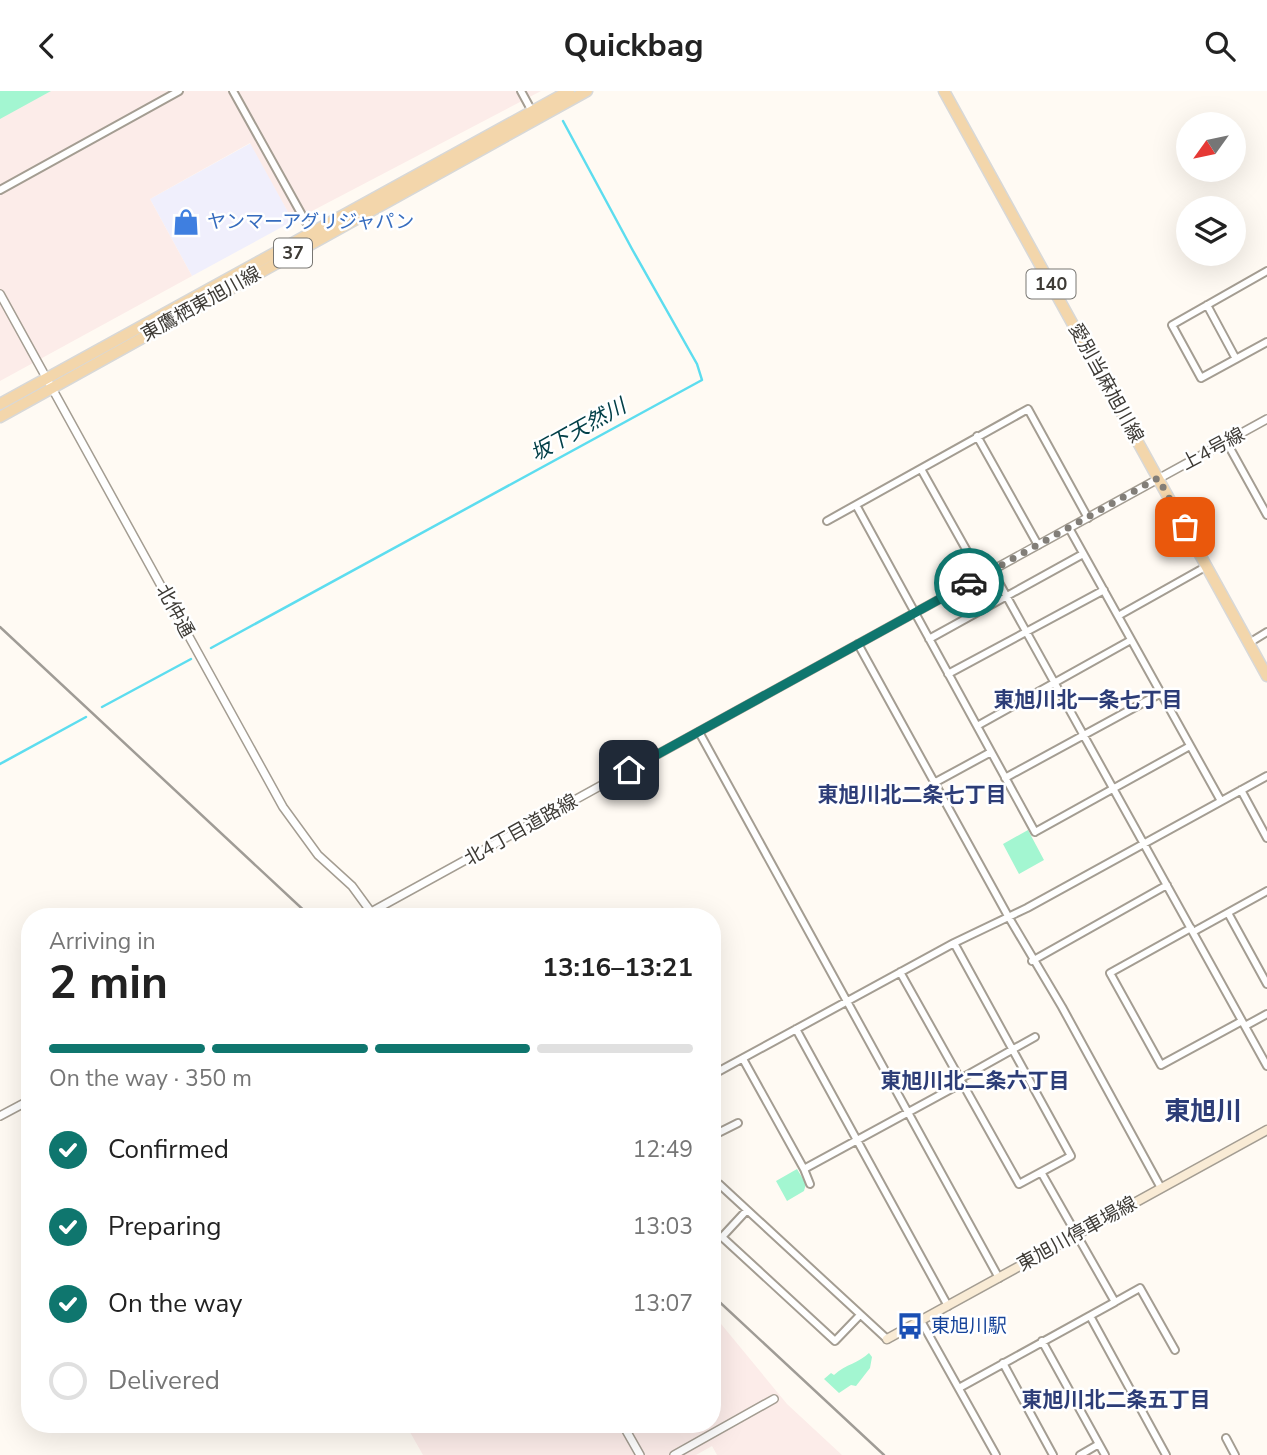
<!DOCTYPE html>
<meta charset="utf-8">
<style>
:root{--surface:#fff;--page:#f6f6f6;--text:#222;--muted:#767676;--line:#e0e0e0;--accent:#0f766e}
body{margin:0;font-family:"Nunito Sans","Noto Sans JP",sans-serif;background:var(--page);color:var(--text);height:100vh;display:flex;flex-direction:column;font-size:26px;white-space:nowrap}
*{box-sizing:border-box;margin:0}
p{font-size:23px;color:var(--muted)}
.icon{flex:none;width:38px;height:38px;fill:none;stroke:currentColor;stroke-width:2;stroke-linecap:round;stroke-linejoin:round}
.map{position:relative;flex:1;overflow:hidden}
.panel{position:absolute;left:21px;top:817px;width:700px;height:525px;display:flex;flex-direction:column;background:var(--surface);border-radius:28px;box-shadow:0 7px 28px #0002}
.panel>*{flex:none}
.needle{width:46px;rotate:237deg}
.tools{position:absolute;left:1176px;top:21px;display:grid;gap:14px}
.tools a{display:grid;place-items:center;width:70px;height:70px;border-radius:50%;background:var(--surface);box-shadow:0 7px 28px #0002;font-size:35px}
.pin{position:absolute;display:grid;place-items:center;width:60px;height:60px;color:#fff;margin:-30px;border-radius:14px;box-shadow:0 4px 10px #0006}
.courier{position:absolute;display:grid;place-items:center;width:70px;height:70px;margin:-35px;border:5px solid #0f766e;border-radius:50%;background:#fff;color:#222;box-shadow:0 2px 9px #0007}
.overview em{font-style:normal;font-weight:700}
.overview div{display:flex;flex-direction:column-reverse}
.overview{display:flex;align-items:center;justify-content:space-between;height:119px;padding:0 28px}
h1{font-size:46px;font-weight:700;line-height:52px}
.bar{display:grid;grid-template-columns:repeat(4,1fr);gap:10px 7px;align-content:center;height:84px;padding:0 28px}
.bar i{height:9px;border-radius:5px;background:var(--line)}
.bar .selected{background:var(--accent)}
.bar p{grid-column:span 4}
ol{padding:0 28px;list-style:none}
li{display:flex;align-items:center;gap:21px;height:77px}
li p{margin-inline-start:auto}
li .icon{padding:7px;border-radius:50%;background:var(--accent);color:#fff;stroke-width:4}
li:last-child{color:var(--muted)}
li i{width:38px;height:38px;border:4px solid var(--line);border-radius:50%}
header{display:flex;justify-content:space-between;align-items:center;height:91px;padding:0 28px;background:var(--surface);font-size:32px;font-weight:700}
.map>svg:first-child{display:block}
.commercial{fill:#f0effc}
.industrial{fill:#fcece9}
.green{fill:#a3f6d1}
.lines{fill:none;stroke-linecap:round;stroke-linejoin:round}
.stream{stroke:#5dddef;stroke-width:2.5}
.minor-casing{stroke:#a49d92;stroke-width:10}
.tertiary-casing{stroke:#a49d92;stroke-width:10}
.secondary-casing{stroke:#a49d92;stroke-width:11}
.primary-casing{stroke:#d8d8d7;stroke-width:13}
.minor{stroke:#fff;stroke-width:6}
.tertiary{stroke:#fff;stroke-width:7}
.secondary{stroke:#f9ebd5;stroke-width:8}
.primary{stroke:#f3d6ab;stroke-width:10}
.rail{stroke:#a09c96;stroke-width:2.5}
.done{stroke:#827e78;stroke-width:7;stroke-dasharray:0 12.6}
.route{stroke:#0f766e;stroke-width:9}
.labels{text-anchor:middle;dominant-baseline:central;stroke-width:5;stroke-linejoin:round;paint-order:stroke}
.shield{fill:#fff;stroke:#787672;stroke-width:2}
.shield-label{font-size:18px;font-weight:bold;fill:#3e3b36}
.shop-label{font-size:19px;fill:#366cbe;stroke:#fff;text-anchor:start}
.street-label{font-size:19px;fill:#3e3b36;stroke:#fff}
.transit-label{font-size:19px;fill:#164399;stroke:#fff;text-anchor:start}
.water-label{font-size:21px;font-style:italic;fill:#034048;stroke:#fff}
.neighbourhood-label{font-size:21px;font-weight:bold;fill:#2d3d77;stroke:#fff}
.district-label{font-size:26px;font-weight:bold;fill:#2d3d77;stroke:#fff}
</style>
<header><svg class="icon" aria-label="back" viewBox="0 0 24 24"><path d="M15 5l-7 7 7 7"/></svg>Quickbag<svg class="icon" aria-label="search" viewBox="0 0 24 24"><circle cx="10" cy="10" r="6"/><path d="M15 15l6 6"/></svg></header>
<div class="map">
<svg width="1267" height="1364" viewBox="0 0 1267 1364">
<rect width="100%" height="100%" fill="#fffaf3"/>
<path class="commercial" d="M 251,52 L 293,130 L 192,185 L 150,108 Z"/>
<path class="industrial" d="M 0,0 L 541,0 L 293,130 L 250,52 L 150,108 L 192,185 L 0,290 Z
M 712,1222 L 787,1313 L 842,1364 L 717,1364 L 712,1355 L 696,1364 L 423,1364 L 406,1334 L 712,1334 Z"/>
<path class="green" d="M 0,0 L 51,0 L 0,28 Z
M 1028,739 L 1044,769 L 1019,783 L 1003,753 Z
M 797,1078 L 806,1093 L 804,1100 L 787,1110 L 776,1090 Z
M 869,1262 L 872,1266 L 870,1277 L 856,1295 L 851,1294 L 839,1302 L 824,1288 L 831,1282 L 834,1284 C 846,1273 859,1272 869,1262 Z"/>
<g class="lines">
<path class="stream" d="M 211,557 L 702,289 L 697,273 L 632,158 L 563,30
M 102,616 L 191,568
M 0,673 L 86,626"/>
<defs>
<path id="minor" d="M 233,0 L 312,142
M 521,0 L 534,24
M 0,99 L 179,0
M 1267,180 L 1172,234 L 1201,287 L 1267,251
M 1207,214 L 1236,268
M 977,345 L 1038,454
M 1226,350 L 1267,424
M 921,378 L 981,485
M 856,414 L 1035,741 L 1190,655
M 827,430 L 1028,318 L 1088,427
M 1069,437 L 1221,710
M 992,479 L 1267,975
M 1118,525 L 1207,475
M 929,548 L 1083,463
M 1249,552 L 1267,541
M 858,553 L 1008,825 L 1062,916 L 1161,1097
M 948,583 L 1104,499
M 977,635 L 1131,549
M 699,641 L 999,1187
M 1005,687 L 1161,602
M 934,692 L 991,661
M 1241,699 L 1267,747
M 1228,822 L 1267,893
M 1191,837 L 1110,882 L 1161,974 L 1242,930
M 1193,841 L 1267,800
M 1032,870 L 1167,794
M 900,881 L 1019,1093 L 1071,1065 L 954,852
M 1245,935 L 1267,923
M 796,938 L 948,1215
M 743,968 L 804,1078 L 810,1093
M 712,984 L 954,852 L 1027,817 L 1267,685
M 960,988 L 1035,946
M 712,1045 L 738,1032
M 804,1078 L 962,992
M 712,1089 L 719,1093 L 887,1248
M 747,1119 L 722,1146 L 835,1250 L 860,1224
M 1115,1211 L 1140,1197 L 1175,1259
M 1090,1225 L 1166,1364
M 921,1230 L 996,1364
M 1042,1250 L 1105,1364
M 1003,1272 L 1053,1364
M 959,1297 L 1115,1211 L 1041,1081
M 1226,1347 L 1235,1364
M 1080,1364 L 1099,1353"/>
<path id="tertiary" d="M 0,203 L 283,716 L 318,764 L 352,795 L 371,821
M 362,826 L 1267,328
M 0,1025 L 30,1009
M 623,1334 L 640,1364
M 674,1364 L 774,1308"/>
<path id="secondary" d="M 887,1248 L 1267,1039"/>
<path id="primary" d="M 944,0 L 1267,585
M 0,313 L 569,0
M 0,326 L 587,0"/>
</defs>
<use href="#minor" class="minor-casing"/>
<use href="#tertiary" class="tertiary-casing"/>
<use href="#secondary" class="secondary-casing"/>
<use href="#primary" class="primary-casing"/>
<use href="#minor" class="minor"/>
<use href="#tertiary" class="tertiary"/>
<use href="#secondary" class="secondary"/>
<use href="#primary" class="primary"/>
<path class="rail" d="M 0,536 L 311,826
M 712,1204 L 884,1364"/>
</g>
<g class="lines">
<path class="done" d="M 969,492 L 1158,387 L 1185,436"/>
<path class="route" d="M 629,679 L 969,492"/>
</g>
<defs>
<symbol id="shop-bare" viewBox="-9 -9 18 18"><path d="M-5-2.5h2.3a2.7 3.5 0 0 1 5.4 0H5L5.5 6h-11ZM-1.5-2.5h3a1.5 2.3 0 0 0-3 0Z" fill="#3f7fe0" stroke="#fff" stroke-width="2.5" paint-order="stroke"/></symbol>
<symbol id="bus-bare" viewBox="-9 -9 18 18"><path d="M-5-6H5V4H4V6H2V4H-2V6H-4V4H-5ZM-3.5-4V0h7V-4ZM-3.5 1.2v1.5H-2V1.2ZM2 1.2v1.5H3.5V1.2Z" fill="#1a4fb4" stroke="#fff" stroke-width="2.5" paint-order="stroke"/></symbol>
</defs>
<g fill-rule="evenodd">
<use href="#shop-bare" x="167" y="112" width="38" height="38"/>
<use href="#bus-bare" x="891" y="1216" width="38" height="38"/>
</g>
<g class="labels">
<g class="shield">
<rect x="274" y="147.5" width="38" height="29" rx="5"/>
<rect x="1026.5" y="178.5" width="49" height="29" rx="5"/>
</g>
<g class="shield-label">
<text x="293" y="162">37</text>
<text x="1051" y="193">140</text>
</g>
<g class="shop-label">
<text x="207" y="131">ヤンマーアグリジャパン</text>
</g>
<g class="street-label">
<text transform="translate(201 213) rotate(-29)">東鷹栖東旭川線</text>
<text transform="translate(1106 292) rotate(61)">愛別当麻旭川線</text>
<text transform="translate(1213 358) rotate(-28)">上4号線</text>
<text transform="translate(175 520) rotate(61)">北仲通</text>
<text transform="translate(521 739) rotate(-29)">北4丁目道路線</text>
<text transform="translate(1077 1143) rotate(-29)">東旭川停車場線</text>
</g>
<g class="transit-label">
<text x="931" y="1235">東旭川駅</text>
</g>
<g class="water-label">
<text transform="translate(578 339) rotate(-29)">坂下天然川</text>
</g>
<g class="neighbourhood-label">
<text x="1088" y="609">東旭川北一条七丁目</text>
<text x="912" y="704">東旭川北二条七丁目</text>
<text x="975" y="990">東旭川北二条六丁目</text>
<text x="1116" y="1309">東旭川北二条五丁目</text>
</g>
<g class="district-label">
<text x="1203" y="1020">東旭川</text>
</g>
</g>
</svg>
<div class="tools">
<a><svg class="needle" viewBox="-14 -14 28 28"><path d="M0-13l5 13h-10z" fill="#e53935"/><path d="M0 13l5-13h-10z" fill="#767676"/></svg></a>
<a><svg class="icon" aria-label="layers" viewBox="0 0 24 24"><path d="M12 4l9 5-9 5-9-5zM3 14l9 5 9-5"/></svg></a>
</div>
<div class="pin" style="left:1185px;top:436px;background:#ea580c"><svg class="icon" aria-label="bag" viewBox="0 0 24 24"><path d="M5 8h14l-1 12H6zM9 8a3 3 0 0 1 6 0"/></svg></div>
<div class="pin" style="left:629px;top:679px;background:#1f2937"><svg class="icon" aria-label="home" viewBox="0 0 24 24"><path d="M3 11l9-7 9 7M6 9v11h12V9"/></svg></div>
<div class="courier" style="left:969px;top:492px"><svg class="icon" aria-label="car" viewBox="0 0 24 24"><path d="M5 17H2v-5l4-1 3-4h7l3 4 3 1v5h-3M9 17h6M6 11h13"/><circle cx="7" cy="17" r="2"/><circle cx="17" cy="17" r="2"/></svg></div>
<section class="panel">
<div class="overview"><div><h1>2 min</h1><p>Arriving in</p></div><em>13:16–13:21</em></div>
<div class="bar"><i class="selected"></i><i class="selected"></i><i class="selected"></i><i></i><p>On the way · 350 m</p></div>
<ol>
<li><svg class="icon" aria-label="check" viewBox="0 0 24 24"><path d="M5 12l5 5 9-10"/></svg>Confirmed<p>12:49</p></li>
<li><svg class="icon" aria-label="check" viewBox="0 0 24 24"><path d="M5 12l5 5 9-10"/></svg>Preparing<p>13:03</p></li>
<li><svg class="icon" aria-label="check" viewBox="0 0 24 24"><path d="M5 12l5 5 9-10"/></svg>On the way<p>13:07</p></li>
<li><i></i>Delivered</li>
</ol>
</section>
</div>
